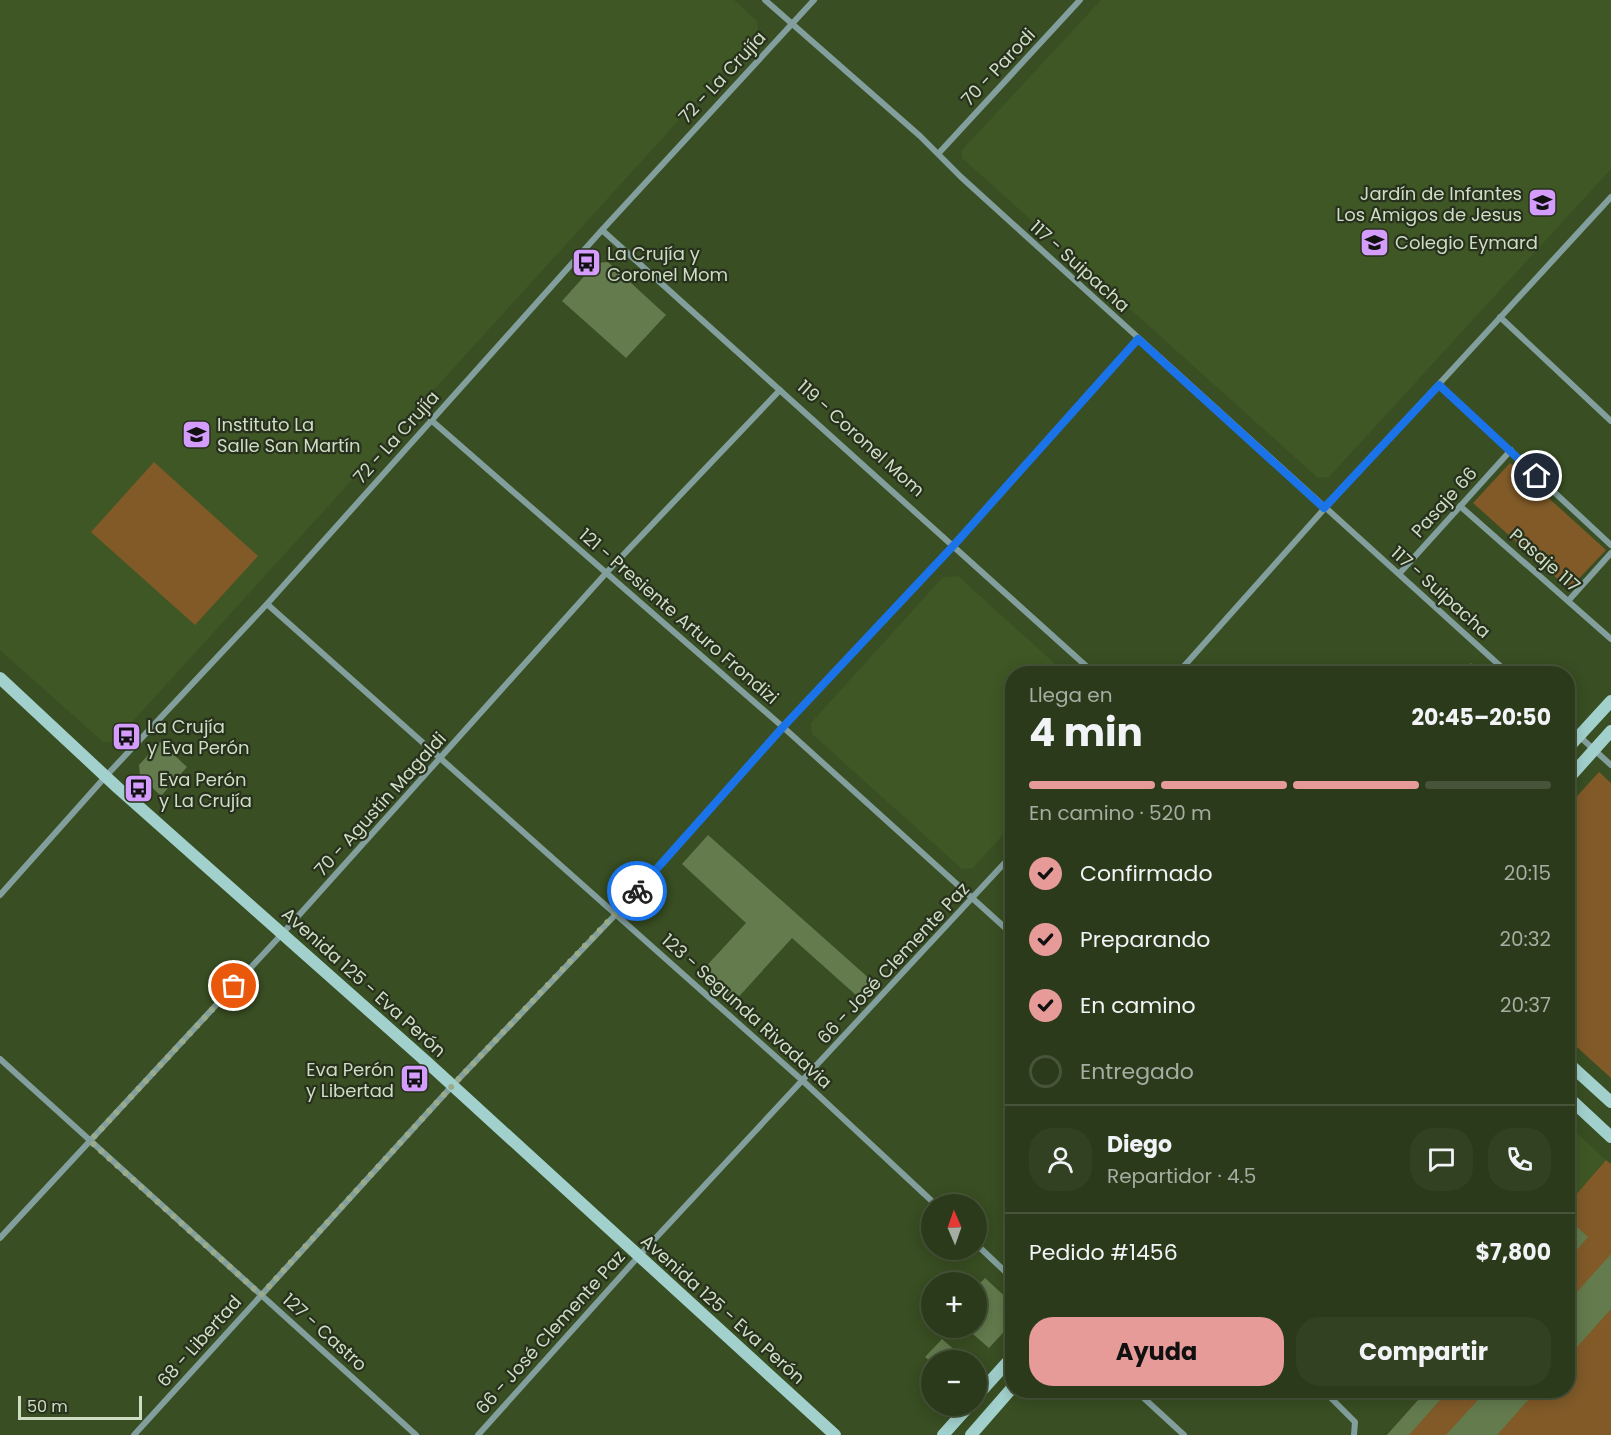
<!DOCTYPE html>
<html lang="es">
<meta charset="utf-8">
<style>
:root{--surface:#2b3a1a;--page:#334123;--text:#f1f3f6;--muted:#a6ada2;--line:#475439;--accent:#e69b98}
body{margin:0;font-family:Poppins,sans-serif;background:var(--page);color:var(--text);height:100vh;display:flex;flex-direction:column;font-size:22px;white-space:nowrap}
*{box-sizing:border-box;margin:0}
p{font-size:20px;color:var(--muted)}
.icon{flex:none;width:33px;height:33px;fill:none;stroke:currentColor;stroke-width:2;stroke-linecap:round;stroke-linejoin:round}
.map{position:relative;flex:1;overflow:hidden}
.panel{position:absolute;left:1005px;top:666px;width:570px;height:732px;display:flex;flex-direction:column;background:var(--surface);border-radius:24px;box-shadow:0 3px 15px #0003,0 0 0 2px var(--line)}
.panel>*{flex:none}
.needle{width:39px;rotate:358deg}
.buttons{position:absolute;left:921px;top:1194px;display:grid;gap:12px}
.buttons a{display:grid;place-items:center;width:66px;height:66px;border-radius:50%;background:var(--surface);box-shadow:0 3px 15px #0003,0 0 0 2px var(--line);font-size:30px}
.scale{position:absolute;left:18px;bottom:15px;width:124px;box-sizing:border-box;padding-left:6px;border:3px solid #cfddc4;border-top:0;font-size:16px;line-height:21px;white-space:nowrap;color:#cfddc4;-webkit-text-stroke:4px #27311d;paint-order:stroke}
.pin{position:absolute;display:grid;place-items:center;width:51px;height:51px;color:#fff;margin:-26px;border:3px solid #fff;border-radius:50%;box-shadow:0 2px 6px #0007}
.courier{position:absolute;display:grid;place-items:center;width:60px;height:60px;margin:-30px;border:4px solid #1a73e8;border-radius:50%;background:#fff;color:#222;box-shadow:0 2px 8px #0007}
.head em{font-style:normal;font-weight:700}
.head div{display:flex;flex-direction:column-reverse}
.head{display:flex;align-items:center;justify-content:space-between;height:102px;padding:0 24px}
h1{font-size:39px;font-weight:700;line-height:45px}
.bar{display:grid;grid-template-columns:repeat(4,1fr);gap:9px 6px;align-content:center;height:72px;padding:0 24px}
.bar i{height:8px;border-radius:4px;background:var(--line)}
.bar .current{background:var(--accent)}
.bar p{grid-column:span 4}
.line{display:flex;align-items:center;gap:15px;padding:0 24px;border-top:2px solid var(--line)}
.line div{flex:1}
.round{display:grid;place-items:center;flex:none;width:63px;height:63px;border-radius:24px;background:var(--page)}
ol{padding:0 24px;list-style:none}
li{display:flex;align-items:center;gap:18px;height:66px}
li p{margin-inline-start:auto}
li .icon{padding:6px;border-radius:50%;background:var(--accent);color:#111;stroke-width:4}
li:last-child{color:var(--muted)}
li i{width:33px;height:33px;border:3px solid var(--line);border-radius:50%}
.button{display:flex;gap:12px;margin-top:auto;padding:12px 24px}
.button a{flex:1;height:69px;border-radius:24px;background:var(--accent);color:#111;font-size:24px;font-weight:700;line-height:69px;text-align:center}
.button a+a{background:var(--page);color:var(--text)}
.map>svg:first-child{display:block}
.built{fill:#3f5724}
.green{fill:#815a28}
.building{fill:#637b4d}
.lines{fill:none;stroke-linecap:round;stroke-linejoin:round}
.minor{stroke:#829f9d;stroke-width:6}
.secondary{stroke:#a2d1cd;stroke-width:12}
.done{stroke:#9aab8b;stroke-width:6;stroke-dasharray:0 10.8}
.route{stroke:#1a73e8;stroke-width:8}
.labels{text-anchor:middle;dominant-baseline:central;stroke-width:4.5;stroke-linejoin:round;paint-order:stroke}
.street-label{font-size:18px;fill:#cfddc4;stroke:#27311d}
.poi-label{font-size:18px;fill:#cfddc4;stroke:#27311d;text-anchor:start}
</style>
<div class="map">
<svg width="1611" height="1435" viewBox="0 0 1611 1435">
<rect width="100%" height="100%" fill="#394e22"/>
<path class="built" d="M 0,0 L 734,0 L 757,21 L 758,33 L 114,742 L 103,742 L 0,650 Z
M 1101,0 L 1611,0 L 1611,169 L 1329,477 L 1318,478 L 962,158 L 962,150 Z
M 958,576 L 1065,673 L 1012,674 L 1012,825 L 973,868 L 962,869 L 812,734 L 811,723 L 943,577 Z
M 1568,1125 L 1606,1160 L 1568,1204 Z"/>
<path class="green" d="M 154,462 L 258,556 L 195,625 L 91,532 Z
M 1510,463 L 1606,550 L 1569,589 L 1473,503 Z
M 1599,772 L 1611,783 L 1611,1078 L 1568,1039 L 1568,806 Z
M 1606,1160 L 1611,1164 L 1611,1435 L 1387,1435 L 1427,1391 L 1568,1390 L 1568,1236 L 1576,1226 L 1568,1218 L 1568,1204 Z"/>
<path class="building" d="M 608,262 L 666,315 L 626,358 L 562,301 L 596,263 Z
M 1471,663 L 1482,674 L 1461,674 Z
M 160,742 L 187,767 L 161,796 L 140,776 L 139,765 Z
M 708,835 L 871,980 L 857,996 L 792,938 L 734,1002 L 700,973 L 746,923 L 682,864 Z
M 1576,1226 L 1588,1237 L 1568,1260 L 1568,1236 Z
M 1611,1254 L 1611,1309 L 1568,1357 L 1568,1302 Z
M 985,1278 L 1012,1303 L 1012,1323 L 989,1348 L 966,1328 L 976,1328 L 976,1287 Z
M 942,1339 L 966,1360 L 932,1360 L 932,1363 L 925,1357 Z
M 1427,1390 L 1449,1390 L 1409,1435 L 1387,1435 Z
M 1487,1390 L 1537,1390 L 1497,1435 L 1446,1435 Z"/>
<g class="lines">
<path class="minor" d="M 765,0 L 920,136 L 961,177 L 1509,674
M 938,154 L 1080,0
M 602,230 L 1095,674
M 1500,317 L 1611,421
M 1439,385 L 1611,545
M 431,420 L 783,727 L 1012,934
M 1460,506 L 1611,639
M 1399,574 L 1511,450
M 1569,600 L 1611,553
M 267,604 L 803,1081 L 935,1204
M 1177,674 L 1325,508 L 1611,197
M 1568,726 L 1611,765
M 0,895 L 106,776 L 267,604 L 602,230 L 814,0
M 0,1059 L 416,1435
M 0,1238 L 282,934 L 607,572 L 780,390
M 976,1244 L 1012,1278
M 1135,1390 L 1184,1435
M 1323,1390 L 1355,1422 L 1354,1435
M 134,1435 L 452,1086 L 617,913 L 783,727 L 954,545 L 1138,339
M 478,1435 L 638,1257 L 1012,855"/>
<path class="secondary" d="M 0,678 L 118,788 L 429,1064 L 835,1435
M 1568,748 L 1611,701
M 1568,779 L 1611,731
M 1568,1063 L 1611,1102
M 1568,1097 L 1611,1137
M 976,1397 L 1012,1357
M 943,1435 L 969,1406
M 971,1435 L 1012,1388"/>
</g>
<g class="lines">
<path class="done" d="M 234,986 L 90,1141 L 261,1295 L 452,1086 L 637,891"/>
<path class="route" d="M 637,891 L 783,727 L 954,545 L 1138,339 L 1324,508 L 1439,385 L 1537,476"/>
</g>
<defs>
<symbol id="school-square" viewBox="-11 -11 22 22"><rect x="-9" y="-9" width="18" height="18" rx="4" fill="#d49cfc" stroke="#27311d"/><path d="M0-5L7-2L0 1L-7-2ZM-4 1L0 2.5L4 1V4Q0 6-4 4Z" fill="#111"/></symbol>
<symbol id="bus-square" viewBox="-11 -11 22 22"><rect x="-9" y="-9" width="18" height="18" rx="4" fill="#d49cfc" stroke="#27311d"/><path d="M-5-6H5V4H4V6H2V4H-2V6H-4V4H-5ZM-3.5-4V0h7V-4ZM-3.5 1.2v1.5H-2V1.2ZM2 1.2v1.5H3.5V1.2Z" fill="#111"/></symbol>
</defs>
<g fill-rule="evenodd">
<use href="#school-square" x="1526" y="186" width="33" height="33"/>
<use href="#school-square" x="1358" y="226" width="33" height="33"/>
<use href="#bus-square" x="570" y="246" width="33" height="33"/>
<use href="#school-square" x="180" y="418" width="33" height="33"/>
<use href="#bus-square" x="110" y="720" width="33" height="33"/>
<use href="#bus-square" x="122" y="772" width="33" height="33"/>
<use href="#bus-square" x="398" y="1062" width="33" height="33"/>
</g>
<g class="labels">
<g class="street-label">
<text transform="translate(998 67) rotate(-47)">70 - Parodi</text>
<text transform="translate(722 77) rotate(-47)">72 - La Crujía</text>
<text transform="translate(1080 266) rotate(42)">117 - Suipacha</text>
<text transform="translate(396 437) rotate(-48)">72 - La Crujía</text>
<text transform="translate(861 438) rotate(42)">119 - Coronel Mom</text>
<text transform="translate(1444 502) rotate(-48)">Pasaje 66</text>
<text transform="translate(1545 560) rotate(41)">Pasaje 117</text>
<text transform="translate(1441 592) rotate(42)">117 - Suipacha</text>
<text transform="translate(679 616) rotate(41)">121 - Presiente Arturo Frondizi</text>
<text transform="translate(380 804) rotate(-48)">70 - Agustín Magaldi</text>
<text transform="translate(893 963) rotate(-47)">66 - José Clemente Paz</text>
<text transform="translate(364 982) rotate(42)">Avenida 125 - Eva Perón</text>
<text transform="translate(747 1011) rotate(42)">123 - Segunda Rivadavia</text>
<text transform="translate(723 1309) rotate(42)">Avenida 125 - Eva Perón</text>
<text transform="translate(325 1332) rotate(42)">127 - Castro</text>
<text transform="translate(550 1332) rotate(-48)">66 - José Clemente Paz</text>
<text transform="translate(199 1341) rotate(-48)">68 - Libertad</text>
</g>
<g class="poi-label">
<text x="1522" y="193" text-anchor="end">Jardín de Infantes<tspan x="1522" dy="21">Los Amigos de Jesus</tspan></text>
<text x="1395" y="242">Colegio Eymard</text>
<text x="607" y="253">La Crujía y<tspan x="607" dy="21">Coronel Mom</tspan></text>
<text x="217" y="424">Instituto La<tspan x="217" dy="21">Salle San Martín</tspan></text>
<text x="147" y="726">La Crujía<tspan x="147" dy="21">y Eva Perón</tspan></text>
<text x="159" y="779">Eva Perón<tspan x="159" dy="21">y La Crujía</tspan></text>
<text x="394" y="1069" text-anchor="end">Eva Perón<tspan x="394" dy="21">y Libertad</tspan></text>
</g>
</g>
</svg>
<div class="buttons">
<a><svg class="needle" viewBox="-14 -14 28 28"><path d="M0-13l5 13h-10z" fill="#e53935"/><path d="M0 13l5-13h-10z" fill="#a6ada2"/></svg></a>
<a>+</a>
<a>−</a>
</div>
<div class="scale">50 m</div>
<div class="pin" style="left:234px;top:986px;background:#ea580c"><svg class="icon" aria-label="bag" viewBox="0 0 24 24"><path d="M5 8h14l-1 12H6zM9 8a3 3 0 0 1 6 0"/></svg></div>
<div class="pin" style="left:1537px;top:476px;background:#1f2937"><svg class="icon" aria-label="home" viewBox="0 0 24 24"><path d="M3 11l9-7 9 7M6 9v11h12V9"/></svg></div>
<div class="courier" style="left:637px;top:891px"><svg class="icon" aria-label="bike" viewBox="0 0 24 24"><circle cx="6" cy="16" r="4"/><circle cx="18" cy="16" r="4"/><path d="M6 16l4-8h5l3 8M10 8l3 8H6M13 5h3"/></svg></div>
<section class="panel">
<div class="head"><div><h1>4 min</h1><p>Llega en</p></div><em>20:45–20:50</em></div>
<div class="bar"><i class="current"></i><i class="current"></i><i class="current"></i><i></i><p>En camino · 520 m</p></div>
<ol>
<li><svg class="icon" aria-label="check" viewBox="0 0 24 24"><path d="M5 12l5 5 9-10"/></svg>Confirmado<p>20:15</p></li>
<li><svg class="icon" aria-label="check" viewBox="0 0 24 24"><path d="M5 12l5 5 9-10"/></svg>Preparando<p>20:32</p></li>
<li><svg class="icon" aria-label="check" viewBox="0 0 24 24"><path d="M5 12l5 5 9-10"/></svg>En camino<p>20:37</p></li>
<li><i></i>Entregado</li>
</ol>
<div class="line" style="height:108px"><a class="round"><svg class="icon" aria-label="person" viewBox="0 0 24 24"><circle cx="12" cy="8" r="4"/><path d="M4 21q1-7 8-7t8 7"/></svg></a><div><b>Diego</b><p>Repartidor · 4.5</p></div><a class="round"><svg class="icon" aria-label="chat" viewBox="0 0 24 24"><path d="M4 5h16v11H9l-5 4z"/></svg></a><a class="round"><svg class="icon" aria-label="phone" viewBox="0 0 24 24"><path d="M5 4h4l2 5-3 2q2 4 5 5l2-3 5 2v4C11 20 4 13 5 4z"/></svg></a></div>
<div class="line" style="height:78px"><div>Pedido #1456</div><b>$7,800</b></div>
<div class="button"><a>Ayuda</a><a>Compartir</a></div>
</section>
</div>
